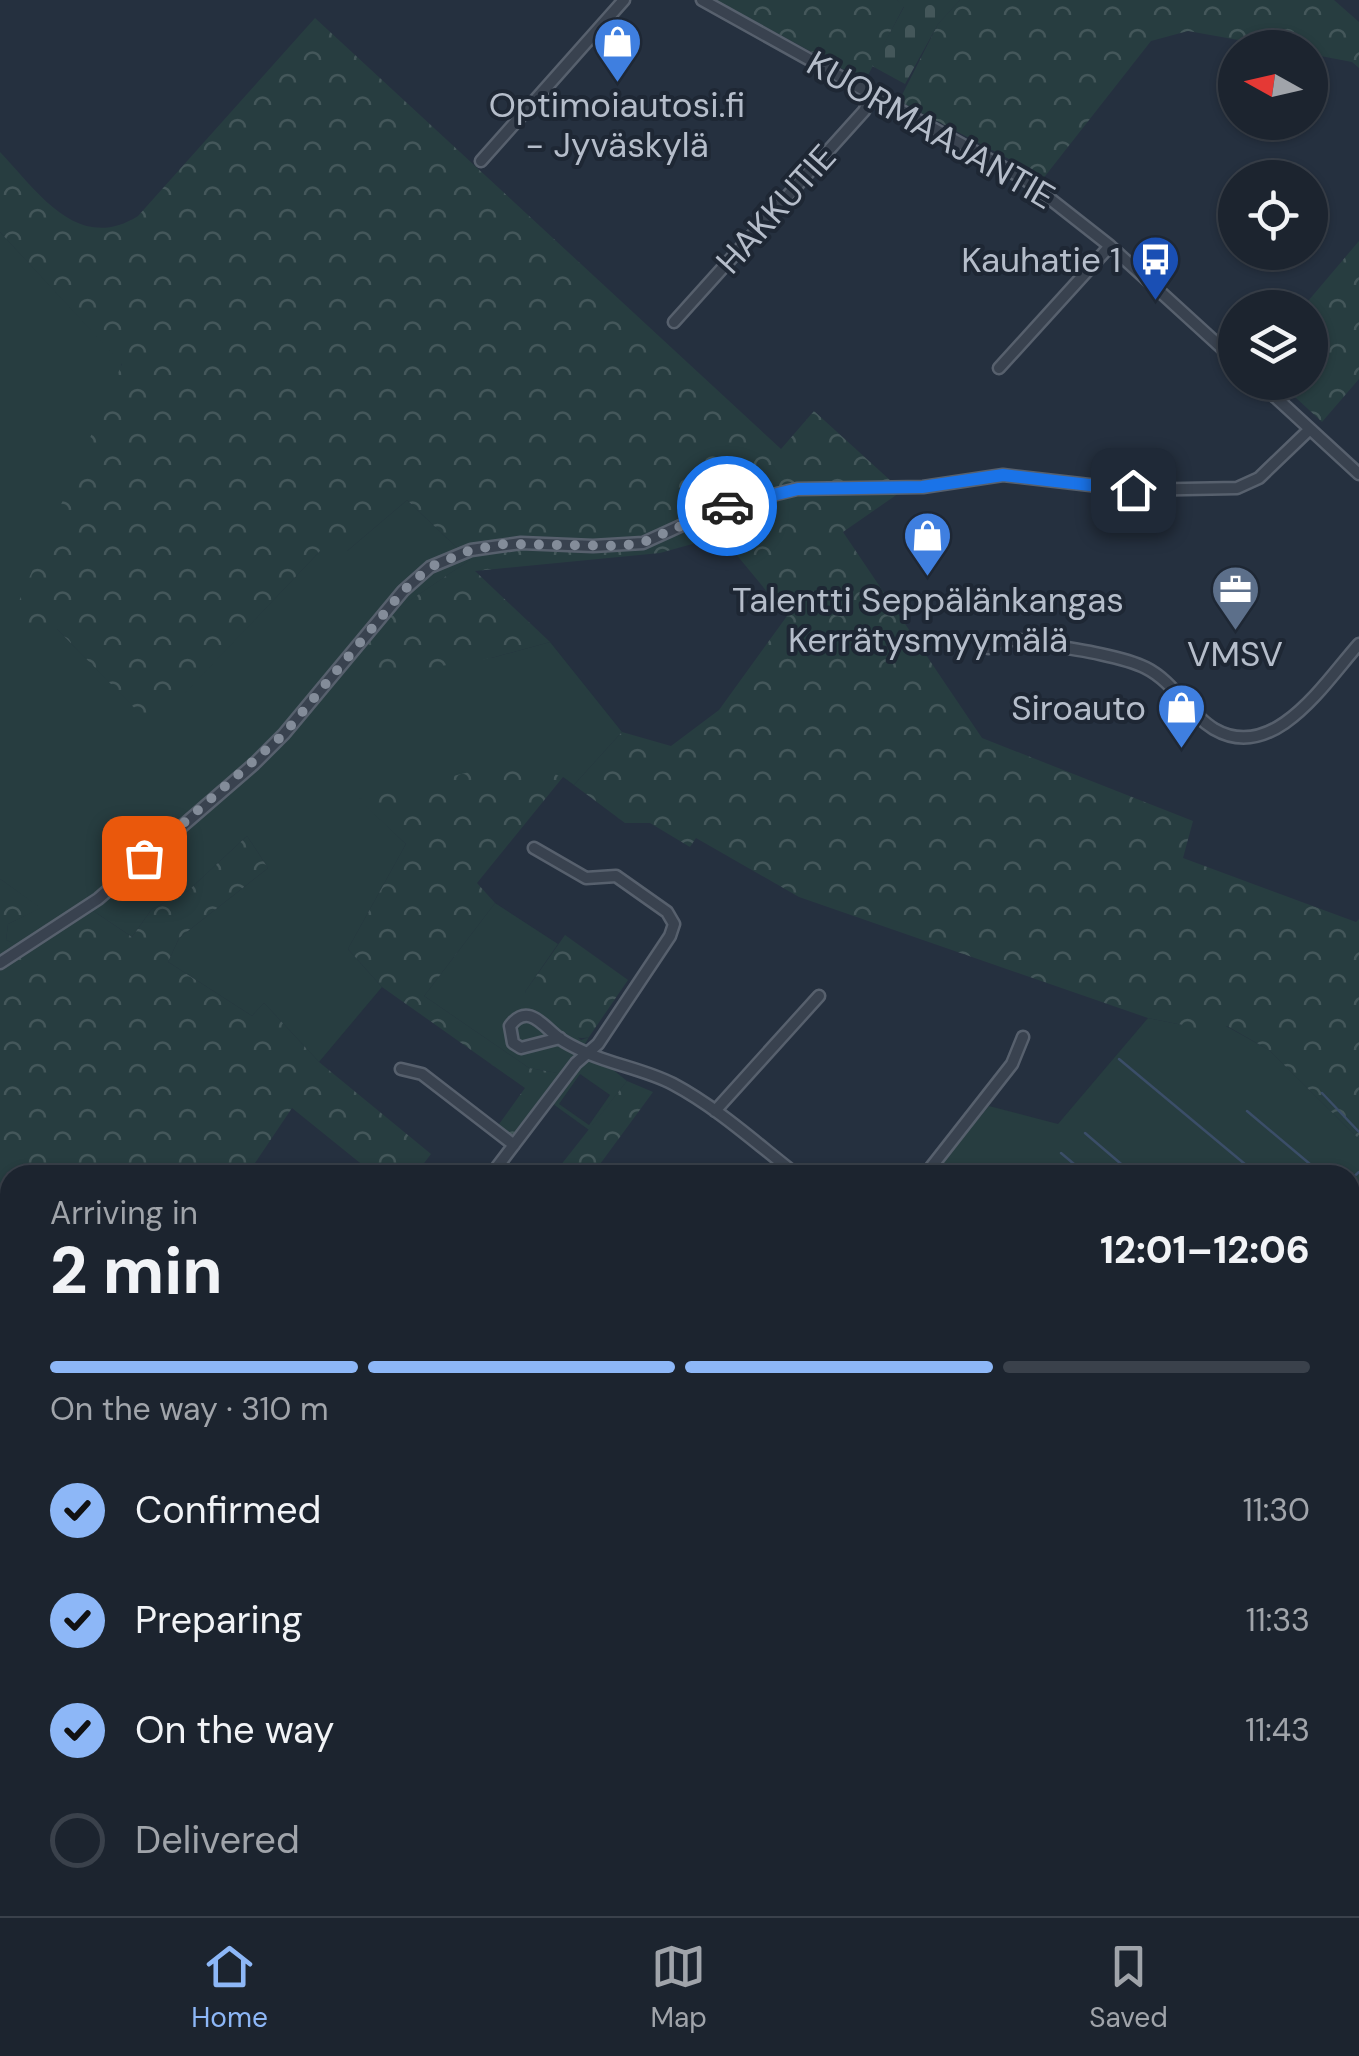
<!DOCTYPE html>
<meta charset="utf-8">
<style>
:root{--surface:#1c242f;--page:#29303b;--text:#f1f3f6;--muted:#a0a4aa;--line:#3a414b;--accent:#8db7f7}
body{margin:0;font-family:"DM Sans",sans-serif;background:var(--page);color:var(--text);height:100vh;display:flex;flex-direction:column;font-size:38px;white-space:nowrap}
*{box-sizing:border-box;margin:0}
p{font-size:32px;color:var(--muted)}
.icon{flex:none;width:55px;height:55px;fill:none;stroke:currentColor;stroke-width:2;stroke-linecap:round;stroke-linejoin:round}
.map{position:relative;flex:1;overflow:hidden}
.drawer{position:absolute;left:0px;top:1165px;width:1360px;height:752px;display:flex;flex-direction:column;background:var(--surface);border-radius:30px 30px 0 0;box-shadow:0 2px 8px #0004,0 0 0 2px var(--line)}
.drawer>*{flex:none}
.needle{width:65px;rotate:278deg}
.buttons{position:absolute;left:1218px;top:30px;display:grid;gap:20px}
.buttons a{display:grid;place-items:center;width:110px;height:110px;border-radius:50%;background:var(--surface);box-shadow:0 2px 8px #0004,0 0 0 2px var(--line);font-size:50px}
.pin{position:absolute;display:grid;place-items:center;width:85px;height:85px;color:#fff;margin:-42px;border-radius:20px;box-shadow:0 5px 15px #0006}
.courier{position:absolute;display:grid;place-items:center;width:100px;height:100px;margin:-50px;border:8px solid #1a73e8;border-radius:50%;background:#fff;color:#222;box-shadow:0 2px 12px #0007}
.overview em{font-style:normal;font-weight:800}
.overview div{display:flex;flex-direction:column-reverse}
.overview{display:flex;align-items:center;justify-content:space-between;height:170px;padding:0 50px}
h1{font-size:65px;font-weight:800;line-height:75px}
.bar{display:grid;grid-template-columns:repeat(4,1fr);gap:15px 10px;align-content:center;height:120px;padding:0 50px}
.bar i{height:12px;border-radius:8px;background:var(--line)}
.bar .active{background:var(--accent)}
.bar p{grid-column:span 4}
ol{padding:0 50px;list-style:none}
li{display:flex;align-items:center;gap:30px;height:110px}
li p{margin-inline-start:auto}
li .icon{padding:10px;border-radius:50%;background:var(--accent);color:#111;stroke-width:4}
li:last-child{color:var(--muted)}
li i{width:55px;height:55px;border:5px solid var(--line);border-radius:50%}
.tabs{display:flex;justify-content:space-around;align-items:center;height:140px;border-top:2px solid var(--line);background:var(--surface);font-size:28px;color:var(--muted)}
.tabs a{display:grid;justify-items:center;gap:5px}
.tabs .active{color:var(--accent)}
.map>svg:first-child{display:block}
.grass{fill:#273d40;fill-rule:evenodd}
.forest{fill:url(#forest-crowns)}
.cemetery{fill:url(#cemetery-stones)}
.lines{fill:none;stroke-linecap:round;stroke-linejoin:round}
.stream{stroke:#3b4e68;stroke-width:2.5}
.minor-casing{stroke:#57606d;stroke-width:15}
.major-casing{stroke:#424b58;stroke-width:18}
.minor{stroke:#39424f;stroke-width:10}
.major{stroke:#57616f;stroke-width:12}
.done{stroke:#838c99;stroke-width:10;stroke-dasharray:0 18}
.route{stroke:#1a73e8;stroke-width:12}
.labels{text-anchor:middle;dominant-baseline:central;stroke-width:8;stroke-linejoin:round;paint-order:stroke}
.poi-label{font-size:35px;fill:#b5bdca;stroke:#1e2734}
.street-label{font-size:35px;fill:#b5bdca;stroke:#1e2734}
</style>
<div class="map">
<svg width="1359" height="1916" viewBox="0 0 1359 1916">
<defs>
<pattern id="forest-crowns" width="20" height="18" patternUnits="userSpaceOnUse" patternTransform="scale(2.5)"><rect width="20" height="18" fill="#273d40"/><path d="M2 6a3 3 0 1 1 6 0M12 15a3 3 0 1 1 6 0" fill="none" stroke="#44575a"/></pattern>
<pattern id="cemetery-stones" width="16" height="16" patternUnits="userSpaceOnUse" patternTransform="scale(2.5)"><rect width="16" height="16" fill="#273d40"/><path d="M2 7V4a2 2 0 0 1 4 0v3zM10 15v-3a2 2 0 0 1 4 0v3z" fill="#44575a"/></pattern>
</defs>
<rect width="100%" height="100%" fill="#25303f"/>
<path class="grass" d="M 0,232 L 122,363 L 57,629 L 153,726 L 320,551 L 347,551 L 407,500 L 470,560 L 346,644 L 491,658 L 550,642 L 622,732 L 574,785 L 563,777 L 359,799 L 406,844 L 348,949 L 382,987 L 319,1062 L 264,1003 L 252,1016 L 168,962 L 179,938 L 268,868 L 247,836 L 188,891 L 152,909 L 132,937 L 93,911 L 30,951 L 6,940 L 8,924 L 40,908 L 0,879 Z
M 495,903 L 558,944 L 525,992 L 581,1040 L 589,1037 L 584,1046 L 627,1081 L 589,1130 L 546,1099 L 562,1074 L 529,1068 L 424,996 ZM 580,1074 L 610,1095 L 589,1125 L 559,1104 Z
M 1148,1018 L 1183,1025 L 1226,1026 L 1269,1050 L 1359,1139 L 1359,1309 L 1350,1308 L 1350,1175 L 942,1175 L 936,1169 L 989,1106 L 1058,1124 Z
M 1359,1730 L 1359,1819 L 1350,1815 C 1350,1785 1348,1758 1359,1730 Z"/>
<path class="forest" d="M 716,0 L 897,0 L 904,6 L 865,81 Z
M 960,0 L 1334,0 L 1359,22 L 1359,68 L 1352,62 L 1310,54 L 1310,48 L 1277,47 L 1188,31 L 1151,41 L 1042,180 L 1009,159 L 899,101 L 938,24 Z
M 315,18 L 781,449 L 814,411 L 902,491 L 843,532 L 982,738 L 1193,821 L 1183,858 L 1356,922 L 1359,919 L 1359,1139 L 1269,1050 L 1227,1026 L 1201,1038 L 1183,1025 L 1148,1018 L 799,897 L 696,838 L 690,847 L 650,823 L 625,823 L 574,785 L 622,732 L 671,746 L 719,710 L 787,616 L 721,536 L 660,553 L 475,571 L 550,642 L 491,658 L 341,682 L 345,644 L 470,560 L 407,500 L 347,551 L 320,551 L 153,727 L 57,629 L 7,629 L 122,364 L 0,232 L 0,152 C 38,192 78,254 138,216 Z
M 1359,241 L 1359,379 L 1322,422 L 1280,383 L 1310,382 L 1310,308 L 1303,307 Z
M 515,761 L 563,777 L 477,883 L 495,903 L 424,996 L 529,1068 L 563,1074 L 516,1140 L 497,1127 L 525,1088 L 382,987 L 348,949 L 406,844 L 358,799 Z
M 247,836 L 268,868 L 179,938 L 168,962 L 252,1016 L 264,1003 L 319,1062 L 431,1154 L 415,1175 L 375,1175 L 292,1108 L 247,1175 L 10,1175 L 10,1391 L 0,1391 L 0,879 L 41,908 L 8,924 L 6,940 L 30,950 L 93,911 L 132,937 L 152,909 L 188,891 Z
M 565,935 L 628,980 L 589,1037 C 564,1044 536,1011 525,992 Z
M 627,1081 L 653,1092 L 592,1175 L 553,1175 Z
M 1350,1407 L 1359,1410 L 1359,1528 L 1350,1522 Z
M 0,1429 L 10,1431 L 10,1862 L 0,1858 Z
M 120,1908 L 567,1908 L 564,1916 L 140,1916 Z
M 785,1908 L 871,1908 L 878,1916 L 792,1916 Z
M 1012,1908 L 1104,1908 L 1095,1916 L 1005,1916 Z"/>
<path class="cemetery" d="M 897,0 L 960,0 L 938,24 L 905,84 L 872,66 L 904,7 Z"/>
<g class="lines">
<path class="stream" d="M 1119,1059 L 1258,1175
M 1322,1093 L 1359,1132
M 1247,1111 L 1323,1175
M 1085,1133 L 1134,1175
M 1061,1153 L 1087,1175
M 1350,1180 L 1359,1172
M 0,1387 L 10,1390
M 860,1908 L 864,1916"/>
<defs>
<path id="minor" d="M 702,0 L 1026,180 L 1110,246 L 1235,360
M 481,161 L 624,0
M 674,322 L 864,111 L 873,94
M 999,368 L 1110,246
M 1259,382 L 1359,474
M 988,648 L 1004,640 L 1019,640 C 1052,646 1119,654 1146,668 C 1174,682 1188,713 1214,729 C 1274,764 1325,682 1359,644
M 0,963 L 98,899 L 254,764 L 284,734 L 403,591 L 430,567 L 471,550 L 521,543 L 593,546 L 643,543 L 720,508 L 797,489 L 923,487 L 1003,475 L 1133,490 L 1237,488 L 1259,478 L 1310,429
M 560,1038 L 521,1048 L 513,1043 L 510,1026 C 528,1002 543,1026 559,1038 C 567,1044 578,1049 587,1053 C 614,1065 646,1070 673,1084 C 718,1108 757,1144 797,1175
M 401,1069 L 422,1074 L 514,1145
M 715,1111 L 819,996
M 491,1175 L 576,1063 L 598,1044 L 670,936 L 674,924 L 667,912 L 616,876 L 586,878 L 534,848
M 666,1175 L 679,1175
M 925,1175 L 1012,1064 L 1023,1037
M 1350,1540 L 1359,1547
M 1350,1740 L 1359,1718
M 776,1908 L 783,1916
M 1192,1908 L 1196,1916
M 1264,1916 L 1270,1908"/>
<path id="major" d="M 1350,1572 L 1359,1558
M 1350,1591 L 1359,1577
M 1103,1916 L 1112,1908"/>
</defs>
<use href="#minor" class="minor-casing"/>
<use href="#major" class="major-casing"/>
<use href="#minor" class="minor"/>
<use href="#major" class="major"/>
</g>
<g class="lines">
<path class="done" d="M 144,858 L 284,734 L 403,591 L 430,567 L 471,550 L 504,544 L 621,546 L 644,542 L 727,506"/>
<path class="route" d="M 727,506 L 798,489 L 922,487 L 1003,475 L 1133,490"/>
</g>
<defs>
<symbol id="shop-pin" viewBox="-11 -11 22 30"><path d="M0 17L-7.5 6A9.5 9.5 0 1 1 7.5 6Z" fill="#3f7fe0" stroke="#1e2734"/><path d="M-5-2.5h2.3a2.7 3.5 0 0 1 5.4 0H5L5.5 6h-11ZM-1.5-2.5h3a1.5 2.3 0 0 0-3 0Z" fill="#fff"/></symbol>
<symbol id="bus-pin" viewBox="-11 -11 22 30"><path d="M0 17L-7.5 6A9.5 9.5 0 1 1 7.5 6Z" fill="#1a4fb4" stroke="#1e2734"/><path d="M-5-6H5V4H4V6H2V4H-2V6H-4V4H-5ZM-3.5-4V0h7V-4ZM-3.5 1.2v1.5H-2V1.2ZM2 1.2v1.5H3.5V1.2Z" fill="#fff"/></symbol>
<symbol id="office-pin" viewBox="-11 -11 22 30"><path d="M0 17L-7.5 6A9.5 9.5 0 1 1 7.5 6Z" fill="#5c6f8a" stroke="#1e2734"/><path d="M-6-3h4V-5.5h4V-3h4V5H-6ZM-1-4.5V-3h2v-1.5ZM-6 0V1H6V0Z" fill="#fff"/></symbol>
</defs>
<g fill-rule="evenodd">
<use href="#shop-pin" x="590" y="14" width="55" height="75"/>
<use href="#bus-pin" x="1128" y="232" width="55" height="75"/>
<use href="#shop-pin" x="900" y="508" width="55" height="75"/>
<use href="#office-pin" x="1208" y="562" width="55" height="75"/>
<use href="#shop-pin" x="1154" y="680" width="55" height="75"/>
</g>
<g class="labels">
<g class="poi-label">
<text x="617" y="105">Optimoiautosi.fi<tspan x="617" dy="40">- Jyväskylä</tspan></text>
<text x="1121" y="260" text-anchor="end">Kauhatie 1</text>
<text x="928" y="600">Talentti Seppälänkangas<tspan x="928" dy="40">Kerrätysmyymälä</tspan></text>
<text x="1235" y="654">VMSV</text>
<text x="1146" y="708" text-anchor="end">Siroauto</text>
</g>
<g class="street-label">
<text transform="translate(931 130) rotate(30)">KUORMAAJANTIE</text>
<text transform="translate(776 209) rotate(-48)">HAKKUTIE</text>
</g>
</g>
</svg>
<div class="buttons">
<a><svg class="needle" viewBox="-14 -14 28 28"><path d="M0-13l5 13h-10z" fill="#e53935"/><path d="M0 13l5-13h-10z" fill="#a0a4aa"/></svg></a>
<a><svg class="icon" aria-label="locate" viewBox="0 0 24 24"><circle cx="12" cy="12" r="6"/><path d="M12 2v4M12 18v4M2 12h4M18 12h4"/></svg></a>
<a><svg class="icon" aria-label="layers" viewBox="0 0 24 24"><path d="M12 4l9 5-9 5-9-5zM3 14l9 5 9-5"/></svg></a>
</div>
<div class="pin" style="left:144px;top:858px;background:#ea580c"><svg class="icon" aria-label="bag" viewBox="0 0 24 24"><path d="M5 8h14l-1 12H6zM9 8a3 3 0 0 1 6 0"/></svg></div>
<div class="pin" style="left:1133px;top:490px;background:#1f2937"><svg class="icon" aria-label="home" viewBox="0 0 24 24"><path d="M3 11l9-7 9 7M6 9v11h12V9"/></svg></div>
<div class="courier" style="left:727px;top:506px"><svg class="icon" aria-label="car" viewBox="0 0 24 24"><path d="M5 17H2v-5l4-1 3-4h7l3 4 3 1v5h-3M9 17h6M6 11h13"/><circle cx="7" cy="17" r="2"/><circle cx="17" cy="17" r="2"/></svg></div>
<section class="drawer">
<div class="overview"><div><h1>2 min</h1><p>Arriving in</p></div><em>12:01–12:06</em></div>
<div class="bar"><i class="active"></i><i class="active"></i><i class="active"></i><i></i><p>On the way · 310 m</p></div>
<ol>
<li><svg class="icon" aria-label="check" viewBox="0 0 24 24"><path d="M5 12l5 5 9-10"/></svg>Confirmed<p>11:30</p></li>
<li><svg class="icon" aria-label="check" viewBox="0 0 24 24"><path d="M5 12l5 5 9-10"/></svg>Preparing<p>11:33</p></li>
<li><svg class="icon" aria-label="check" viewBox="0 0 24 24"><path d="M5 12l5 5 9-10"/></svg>On the way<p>11:43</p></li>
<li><i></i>Delivered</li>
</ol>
</section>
</div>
<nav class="tabs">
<a class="active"><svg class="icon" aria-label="home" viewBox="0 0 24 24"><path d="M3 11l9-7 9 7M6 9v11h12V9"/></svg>Home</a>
<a><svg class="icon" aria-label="map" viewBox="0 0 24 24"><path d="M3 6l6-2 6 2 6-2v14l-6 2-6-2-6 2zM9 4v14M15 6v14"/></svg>Map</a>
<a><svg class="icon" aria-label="saved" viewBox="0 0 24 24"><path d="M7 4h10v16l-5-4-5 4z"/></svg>Saved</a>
</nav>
